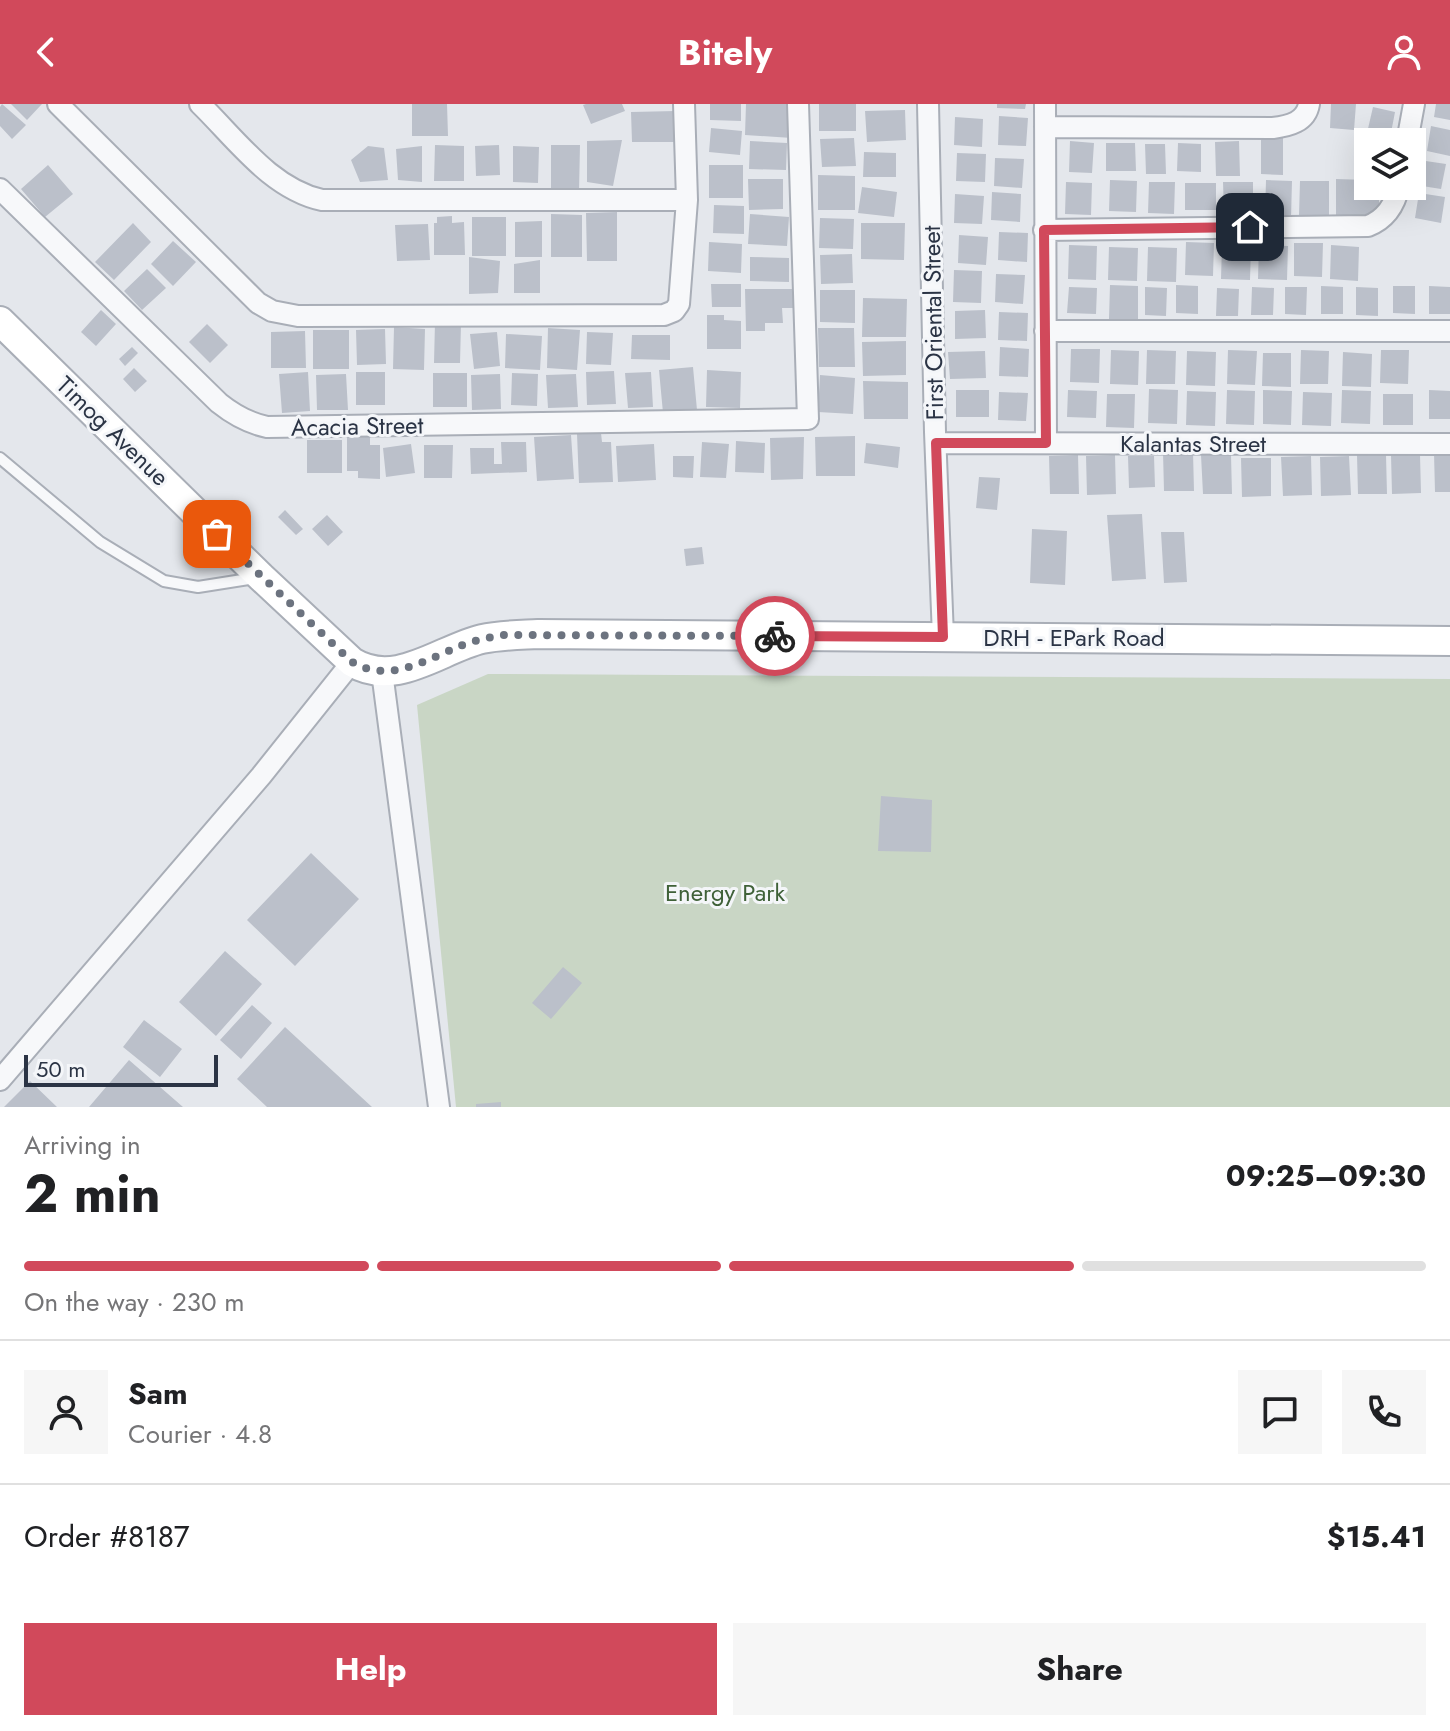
<!DOCTYPE html>
<meta charset="utf-8">
<style>
:root{--surface:#fff;--page:#f6f6f6;--text:#202124;--muted:#757577;--line:#e0e0e0;--accent:#d1495b}
body{margin:0;font-family:Jost,sans-serif;background:var(--page);color:var(--text);height:100vh;display:flex;flex-direction:column;font-size:30px;white-space:nowrap}
*{box-sizing:border-box;margin:0}
p{font-size:26px;color:var(--muted)}
.icon{flex:none;width:44px;height:44px;fill:none;stroke:currentColor;stroke-width:2;stroke-linecap:round;stroke-linejoin:round}
.map{position:relative;height:1003px;overflow:hidden}
.details{display:flex;flex-direction:column;background:var(--surface);flex:1}
.details>*{flex:none}
.tools{position:absolute;left:1354px;top:24px;display:grid;gap:16px}
.tools a{display:grid;place-items:center;width:72px;height:72px;border-radius:0px;background:var(--surface);box-shadow:0 8px 32px #0002;font-size:40px}
.scale{position:absolute;left:24px;bottom:20px;width:194px;box-sizing:border-box;padding-left:8px;border:4px solid #2b3445;border-top:0;font-size:22px;line-height:28px;white-space:nowrap;color:#2b3445;-webkit-text-stroke:6px #f4f6f9;paint-order:stroke}
.pin{position:absolute;display:grid;place-items:center;width:68px;height:68px;color:#fff;margin:-34px;border-radius:16px;box-shadow:0 4px 12px #0006}
.courier{position:absolute;display:grid;place-items:center;width:80px;height:80px;margin:-40px;border:6px solid #d1495b;border-radius:50%;background:#fff;color:#222;box-shadow:0 2px 10px #0007}
.overview em{font-style:normal;font-weight:700}
.overview div{display:flex;flex-direction:column-reverse}
.overview{display:flex;align-items:center;justify-content:space-between;height:136px;padding:0 24px}
h1{font-size:52px;font-weight:700;line-height:60px}
.bar{display:grid;grid-template-columns:repeat(4,1fr);gap:12px 8px;align-content:center;height:96px;padding:0 24px}
.bar i{height:10px;border-radius:6px;background:var(--line)}
.bar .on{background:var(--accent)}
.bar p{grid-column:span 4}
.line{display:flex;align-items:center;gap:20px;padding:0 24px;border-top:2px solid var(--line)}
.line div{flex:1}
.round{display:grid;place-items:center;flex:none;width:84px;height:84px;border-radius:0px;background:var(--page)}
.action{display:flex;gap:16px;margin-top:auto;padding:16px 24px}
.action a{flex:1;height:92px;border-radius:0px;background:var(--accent);color:#fff;font-size:32px;font-weight:700;line-height:92px;text-align:center}
.action a+a{background:var(--page);color:var(--text)}
header{display:flex;justify-content:space-between;align-items:center;height:104px;padding:0 24px;background:var(--accent);color:#fff;font-size:36px;font-weight:700}
.map>svg:first-child{display:block}
.green{fill:#c9d6c5}
.building{fill:#bbc0ca}
.lines{fill:none;stroke-linecap:round;stroke-linejoin:round}
.lane-casing{stroke:#a9aeb7;stroke-width:14}
.street-casing{stroke:#a9aeb7;stroke-width:24}
.secondary-casing{stroke:#a9aeb7;stroke-width:32}
.lane{stroke:#f7f8fa;stroke-width:10}
.street{stroke:#f7f8fa;stroke-width:20}
.secondary{stroke:#fff;stroke-width:28}
.done{stroke:#6c737f;stroke-width:8;stroke-dasharray:0 14.4}
.route{stroke:#d1495b;stroke-width:10}
.labels{text-anchor:middle;dominant-baseline:central;stroke-width:6;stroke-linejoin:round;paint-order:stroke}
.street-label{font-size:24px;fill:#2b3445;stroke:#f4f6f9}
.park-label{font-size:24px;fill:#3f6138;stroke:#f4f6f9}
</style>
<header><svg class="icon" aria-label="back" viewBox="0 0 24 24"><path d="M15 5l-7 7 7 7"/></svg>Bitely<svg class="icon" aria-label="person" viewBox="0 0 24 24"><circle cx="12" cy="8" r="4"/><path d="M4 21q1-7 8-7t8 7"/></svg></header>
<div class="map">
<svg width="1450" height="1003" viewBox="0 0 1450 1003">
<rect width="100%" height="100%" fill="#e4e7ec"/>
<path class="green" d="M 488,570 L 1450,575 L 1450,1003 L 456,1003 L 417,601 Z"/>
<path class="building" d="M 2,0 L 26,21 L 12,35 L 0,22 L 0,3 Z
M 11,0 L 42,0 L 27,16 Z
M 412,0 L 447,0 L 448,32 L 412,32 Z
M 586,0 L 622,0 L 625,7 L 591,20 L 583,1 Z
M 710,0 L 741,0 L 741,17 L 710,16 Z
M 746,0 L 793,0 L 792,34 L 745,31 Z
M 819,0 L 856,0 L 856,27 L 819,27 Z
M 997,0 L 1026,0 L 1025,5 L 997,4 Z
M 1331,0 L 1356,0 L 1354,26 L 1330,24 Z
M 1436,0 L 1450,0 L 1450,16 L 1434,13 Z
M 1373,3 L 1395,8 L 1390,34 L 1367,29 Z
M 905,6 L 906,36 L 867,38 L 865,7 Z
M 676,7 L 677,38 L 632,38 L 631,8 Z
M 999,12 L 1028,14 L 1026,42 L 998,41 Z
M 955,13 L 983,15 L 982,43 L 954,41 Z
M 1431,22 L 1450,26 L 1450,52 L 1427,47 Z
M 711,24 L 742,27 L 740,51 L 709,48 Z
M 1261,32 L 1283,32 L 1283,71 L 1261,70 Z
M 854,34 L 856,62 L 822,63 L 820,35 Z
M 1361,34 L 1368,36 L 1368,70 L 1354,67 Z
M 622,36 L 613,82 L 587,78 L 587,37 Z
M 750,37 L 787,39 L 786,66 L 749,65 Z
M 1070,37 L 1094,39 L 1092,69 L 1069,68 Z
M 1239,37 L 1240,72 L 1216,72 L 1215,38 Z
M 1106,39 L 1135,39 L 1136,67 L 1106,67 Z
M 1178,39 L 1201,40 L 1201,68 L 1177,67 Z
M 1145,40 L 1165,40 L 1166,70 L 1146,70 Z
M 435,41 L 464,42 L 464,77 L 434,77 Z
M 499,41 L 500,71 L 476,72 L 475,42 Z
M 551,41 L 580,41 L 579,88 L 551,87 Z
M 368,42 L 384,44 L 388,76 L 360,78 L 351,56 Z
M 422,42 L 422,78 L 398,76 L 396,45 Z
M 513,42 L 539,43 L 538,79 L 513,78 Z
M 864,48 L 896,49 L 896,73 L 863,73 Z
M 957,49 L 986,50 L 985,78 L 956,77 Z
M 995,54 L 1024,55 L 1022,84 L 994,82 Z
M 1419,56 L 1446,60 L 1441,85 L 1416,81 Z
M 48,61 L 73,90 L 45,113 L 21,85 Z
M 709,61 L 743,61 L 743,94 L 709,94 Z
M 818,71 L 855,72 L 855,106 L 818,106 Z
M 748,75 L 783,75 L 783,105 L 749,106 Z
M 1336,75 L 1368,76 L 1368,82 L 1379,82 L 1379,113 L 1336,112 Z
M 1110,76 L 1137,77 L 1136,108 L 1109,107 Z
M 1266,76 L 1292,77 L 1291,114 L 1265,113 Z
M 1300,77 L 1329,77 L 1329,113 L 1299,112 Z
M 1066,78 L 1092,79 L 1091,111 L 1065,110 Z
M 1149,78 L 1175,78 L 1174,110 L 1148,109 Z
M 1223,78 L 1253,78 L 1253,108 L 1224,108 Z
M 1185,79 L 1216,79 L 1216,106 L 1185,106 Z
M 862,83 L 897,88 L 894,113 L 858,109 Z
M 992,88 L 1021,90 L 1020,118 L 991,116 Z
M 1419,89 L 1445,93 L 1441,119 L 1415,114 Z
M 955,90 L 984,92 L 982,120 L 954,119 Z
M 714,101 L 744,102 L 744,130 L 713,129 Z
M 617,108 L 617,157 L 587,157 L 586,109 Z
M 551,110 L 582,111 L 582,153 L 551,153 Z
M 750,110 L 789,113 L 787,142 L 748,140 Z
M 452,112 L 452,119 L 464,118 L 465,151 L 434,151 L 434,119 L 437,119 L 437,113 Z
M 472,113 L 506,113 L 506,152 L 472,152 Z
M 820,114 L 854,115 L 853,145 L 819,144 Z
M 542,117 L 542,153 L 515,153 L 515,118 Z
M 133,119 L 151,138 L 114,176 L 95,158 Z
M 861,119 L 905,119 L 904,156 L 861,155 Z
M 428,120 L 430,156 L 397,157 L 395,121 Z
M 999,128 L 1028,129 L 1027,158 L 998,156 Z
M 959,131 L 988,133 L 986,161 L 958,159 Z
M 173,137 L 196,158 L 173,182 L 151,160 Z
M 709,138 L 742,140 L 741,169 L 708,167 Z
M 1186,138 L 1214,139 L 1213,172 L 1185,171 Z
M 1294,139 L 1323,139 L 1322,173 L 1294,172 Z
M 1069,141 L 1097,142 L 1096,176 L 1068,175 Z
M 1222,141 L 1251,142 L 1250,176 L 1221,175 Z
M 1259,141 L 1288,142 L 1287,176 L 1258,175 Z
M 1331,141 L 1359,143 L 1358,177 L 1330,175 Z
M 1109,143 L 1138,144 L 1137,177 L 1108,176 Z
M 1148,143 L 1177,144 L 1176,178 L 1147,177 Z
M 852,150 L 853,179 L 821,180 L 820,151 Z
M 469,153 L 500,157 L 498,189 L 469,190 Z
M 750,153 L 789,154 L 789,178 L 750,177 Z
M 540,156 L 540,189 L 514,189 L 514,160 Z
M 147,165 L 166,184 L 142,206 L 124,187 Z
M 954,166 L 982,167 L 981,199 L 953,198 Z
M 996,170 L 1025,171 L 1023,200 L 995,198 Z
M 711,180 L 741,180 L 741,203 L 712,203 Z
M 1110,181 L 1138,182 L 1138,216 L 1109,215 Z
M 1176,181 L 1198,182 L 1198,210 L 1176,209 Z
M 1321,182 L 1343,183 L 1343,210 L 1321,210 Z
M 1393,182 L 1415,182 L 1415,210 L 1393,209 Z
M 1429,182 L 1450,183 L 1450,210 L 1429,210 Z
M 1069,183 L 1097,184 L 1096,210 L 1067,209 Z
M 1145,183 L 1167,184 L 1166,212 L 1145,211 Z
M 1252,183 L 1274,184 L 1273,211 L 1251,211 Z
M 1285,183 L 1307,183 L 1306,211 L 1285,210 Z
M 1356,183 L 1378,184 L 1378,212 L 1356,211 Z
M 1217,184 L 1239,185 L 1238,212 L 1216,212 Z
M 745,185 L 794,185 L 795,204 L 782,204 L 783,219 L 765,219 L 765,227 L 746,227 Z
M 820,186 L 855,186 L 855,219 L 820,218 Z
M 863,194 L 907,195 L 906,233 L 862,233 Z
M 101,206 L 116,220 L 96,242 L 81,228 Z
M 985,206 L 986,234 L 955,235 L 955,207 Z
M 999,208 L 1028,209 L 1027,237 L 998,236 Z
M 707,211 L 724,211 L 724,216 L 741,217 L 741,245 L 707,245 Z
M 435,218 L 461,219 L 460,259 L 434,259 Z
M 207,220 L 228,241 L 210,259 L 189,238 Z
M 394,223 L 425,225 L 424,266 L 393,265 Z
M 548,224 L 580,226 L 577,266 L 547,264 Z
M 818,224 L 854,224 L 855,263 L 819,263 Z
M 385,225 L 386,260 L 357,261 L 356,226 Z
M 313,226 L 349,226 L 349,265 L 313,265 Z
M 305,227 L 306,264 L 271,264 L 271,228 Z
M 497,228 L 500,262 L 474,265 L 470,230 Z
M 587,228 L 613,229 L 611,261 L 586,260 Z
M 506,230 L 542,232 L 540,266 L 505,264 Z
M 632,231 L 670,231 L 670,256 L 631,255 Z
M 906,237 L 906,271 L 863,272 L 862,238 Z
M 132,243 L 138,249 L 125,262 L 119,255 Z
M 1000,243 L 1029,245 L 1028,273 L 999,272 Z
M 1071,245 L 1100,245 L 1099,279 L 1070,278 Z
M 1111,246 L 1139,247 L 1138,281 L 1110,280 Z
M 1147,246 L 1176,247 L 1175,280 L 1146,280 Z
M 1228,246 L 1257,247 L 1255,281 L 1227,280 Z
M 1301,246 L 1329,247 L 1328,280 L 1300,280 Z
M 1381,246 L 1409,246 L 1408,280 L 1380,279 Z
M 985,247 L 986,274 L 950,275 L 948,248 Z
M 1187,247 L 1216,248 L 1215,282 L 1186,281 Z
M 1343,248 L 1372,250 L 1371,283 L 1342,282 Z
M 1263,249 L 1291,249 L 1291,283 L 1262,282 Z
M 693,263 L 697,306 L 663,309 L 659,266 Z
M 134,264 L 147,277 L 135,288 L 123,275 Z
M 707,266 L 741,268 L 740,304 L 706,303 Z
M 614,267 L 616,300 L 587,301 L 586,268 Z
M 308,268 L 310,307 L 282,309 L 279,270 Z
M 356,268 L 385,268 L 385,301 L 356,301 Z
M 651,268 L 653,303 L 628,304 L 625,269 Z
M 433,269 L 467,269 L 467,303 L 433,303 Z
M 512,269 L 538,270 L 537,302 L 511,301 Z
M 346,270 L 348,306 L 317,306 L 316,271 Z
M 500,270 L 501,305 L 472,306 L 471,271 Z
M 576,270 L 578,303 L 548,304 L 546,271 Z
M 820,271 L 855,274 L 853,310 L 818,308 Z
M 863,277 L 908,278 L 908,315 L 864,315 Z
M 1149,285 L 1178,286 L 1177,320 L 1148,319 Z
M 956,286 L 989,286 L 989,313 L 956,313 Z
M 1068,286 L 1097,287 L 1096,314 L 1067,313 Z
M 1227,286 L 1255,287 L 1254,321 L 1226,320 Z
M 1263,286 L 1292,287 L 1291,321 L 1263,320 Z
M 1342,286 L 1371,287 L 1370,320 L 1341,319 Z
M 1429,286 L 1450,287 L 1450,315 L 1429,315 Z
M 1187,287 L 1216,288 L 1215,322 L 1186,321 Z
M 999,288 L 1028,289 L 1026,317 L 998,316 Z
M 1303,288 L 1332,289 L 1331,322 L 1302,321 Z
M 1107,290 L 1135,290 L 1134,324 L 1106,323 Z
M 1383,290 L 1413,290 L 1413,321 L 1383,321 Z
M 601,329 L 602,338 L 611,338 L 613,378 L 579,379 L 577,330 Z
M 571,331 L 574,375 L 537,377 L 534,333 Z
M 347,332 L 370,333 L 370,341 L 380,341 L 380,375 L 358,374 L 358,367 L 347,367 Z
M 855,332 L 855,372 L 816,372 L 815,333 Z
M 804,333 L 803,375 L 771,376 L 770,334 Z
M 307,336 L 342,336 L 342,369 L 307,369 Z
M 736,337 L 765,339 L 764,369 L 735,368 Z
M 501,338 L 526,338 L 527,368 L 471,370 L 470,344 L 494,344 L 494,360 L 502,360 Z
M 702,338 L 729,340 L 726,374 L 700,373 Z
M 866,339 L 900,343 L 898,364 L 864,359 Z
M 411,340 L 415,369 L 386,373 L 383,344 Z
M 654,340 L 656,376 L 618,378 L 616,342 Z
M 424,341 L 453,341 L 452,374 L 424,374 Z
M 1163,348 L 1193,348 L 1194,387 L 1164,387 Z
M 1434,349 L 1450,349 L 1450,388 L 1435,388 Z
M 1078,351 L 1079,390 L 1050,390 L 1049,352 Z
M 1115,351 L 1116,390 L 1087,391 L 1086,352 Z
M 1201,351 L 1231,351 L 1232,390 L 1203,390 Z
M 1357,351 L 1386,351 L 1387,390 L 1358,390 Z
M 1391,351 L 1420,351 L 1421,389 L 1392,390 Z
M 673,352 L 694,352 L 693,374 L 673,373 Z
M 1128,352 L 1154,352 L 1155,383 L 1129,384 Z
M 1311,352 L 1312,391 L 1283,392 L 1281,353 Z
M 1349,352 L 1351,391 L 1321,392 L 1320,353 Z
M 1241,354 L 1271,354 L 1271,392 L 1242,393 Z
M 979,373 L 1000,374 L 997,406 L 976,404 Z
M 285,406 L 303,425 L 296,431 L 278,413 Z
M 1142,410 L 1146,475 L 1112,477 L 1107,411 Z
M 327,411 L 343,428 L 328,442 L 312,425 Z
M 1032,425 L 1067,427 L 1065,481 L 1030,479 Z
M 1161,428 L 1184,428 L 1187,478 L 1164,479 Z
M 702,443 L 704,460 L 686,462 L 684,445 Z
M 881,692 L 932,696 L 931,748 L 878,747 Z
M 311,749 L 359,795 L 295,862 L 247,816 Z
M 225,847 L 262,880 L 216,932 L 179,898 Z
M 563,863 L 582,879 L 551,915 L 532,899 Z
M 252,901 L 272,919 L 241,955 L 220,936 Z
M 144,916 L 182,945 L 160,973 L 123,943 Z
M 285,923 L 372,1003 L 267,1003 L 237,975 Z
M 129,956 L 183,1003 L 89,1003 Z
M 30,977 L 57,1003 L 4,1003 Z
M 501,998 L 501,1003 L 476,1003 L 476,1000 Z"/>
<g class="lines">
<defs>
<path id="lane" d="M 0,354 L 100,438 L 164,477 L 198,483 L 255,474"/>
<path id="street" d="M 58,0 L 258,199 L 272,207 L 298,212 L 664,211 L 674,207 L 679,200 L 687,96 L 684,0
M 200,0 C 236,35 271,85 322,96 L 687,96
M 928,0 L 935,328 L 943,533
M 1045,0 L 1046,339
M 1045,23 L 1273,24 C 1289,22 1306,18 1309,0
M 1407,38 L 1414,0
M 0,85 L 219,299 C 234,311 248,319 267,323 L 808,315 L 798,0
M 1044,126 L 1368,122 C 1386,115 1395,101 1399,82
M 1045,227 L 1450,227
M 936,339 L 1450,340
M 382,568 L 439,1003
M 0,976 L 261,672 L 352,558"/>
<path id="secondary" d="M 0,217 L 261,473 L 352,558 C 396,585 440,545 482,535 C 500,531 519,531 538,530 L 1450,537"/>
</defs>
<use href="#lane" class="lane-casing"/>
<use href="#street" class="street-casing"/>
<use href="#secondary" class="secondary-casing"/>
<use href="#lane" class="lane"/>
<use href="#street" class="street"/>
<use href="#secondary" class="secondary"/>
</g>
<g class="lines">
<path class="done" d="M 217,430 L 352,558 C 390,581 429,554 465,540 C 477,536 489,534 501,531 L 775,532"/>
<path class="route" d="M 775,532 L 943,533 L 936,339 L 1046,339 L 1044,126 L 1250,123"/>
</g>
<g class="labels">
<g class="street-label">
<text transform="translate(933 219) rotate(-91)">First Oriental Street</text>
<text transform="translate(357 322) rotate(-1)">Acacia Street</text>
<text transform="translate(113 327) rotate(44)">Timog Avenue</text>
<text x="1193" y="339">Kalantas Street</text>
<text x="1074" y="533">DRH - EPark Road</text>
</g>
<g class="park-label">
<text x="725" y="788">Energy Park</text>
</g>
</g>
</svg>
<div class="tools">
<a><svg class="icon" aria-label="layers" viewBox="0 0 24 24"><path d="M12 4l9 5-9 5-9-5zM3 14l9 5 9-5"/></svg></a>
</div>
<div class="scale">50 m</div>
<div class="pin" style="left:217px;top:430px;background:#ea580c"><svg class="icon" aria-label="bag" viewBox="0 0 24 24"><path d="M5 8h14l-1 12H6zM9 8a3 3 0 0 1 6 0"/></svg></div>
<div class="pin" style="left:1250px;top:123px;background:#1f2937"><svg class="icon" aria-label="home" viewBox="0 0 24 24"><path d="M3 11l9-7 9 7M6 9v11h12V9"/></svg></div>
<div class="courier" style="left:775px;top:532px"><svg class="icon" aria-label="bike" viewBox="0 0 24 24"><circle cx="6" cy="16" r="4"/><circle cx="18" cy="16" r="4"/><path d="M6 16l4-8h5l3 8M10 8l3 8H6M13 5h3"/></svg></div>
</div>
<section class="details">
<div class="overview"><div><h1>2 min</h1><p>Arriving in</p></div><em>09:25–09:30</em></div>
<div class="bar"><i class="on"></i><i class="on"></i><i class="on"></i><i></i><p>On the way · 230 m</p></div>
<div class="line" style="height:144px"><a class="round"><svg class="icon" aria-label="person" viewBox="0 0 24 24"><circle cx="12" cy="8" r="4"/><path d="M4 21q1-7 8-7t8 7"/></svg></a><div><b>Sam</b><p>Courier · 4.8</p></div><a class="round"><svg class="icon" aria-label="chat" viewBox="0 0 24 24"><path d="M4 5h16v11H9l-5 4z"/></svg></a><a class="round"><svg class="icon" aria-label="phone" viewBox="0 0 24 24"><path d="M5 4h4l2 5-3 2q2 4 5 5l2-3 5 2v4C11 20 4 13 5 4z"/></svg></a></div>
<div class="line" style="height:104px"><div>Order #8187</div><b>$15.41</b></div>
<div class="action"><a>Help</a><a>Share</a></div>
</section>
